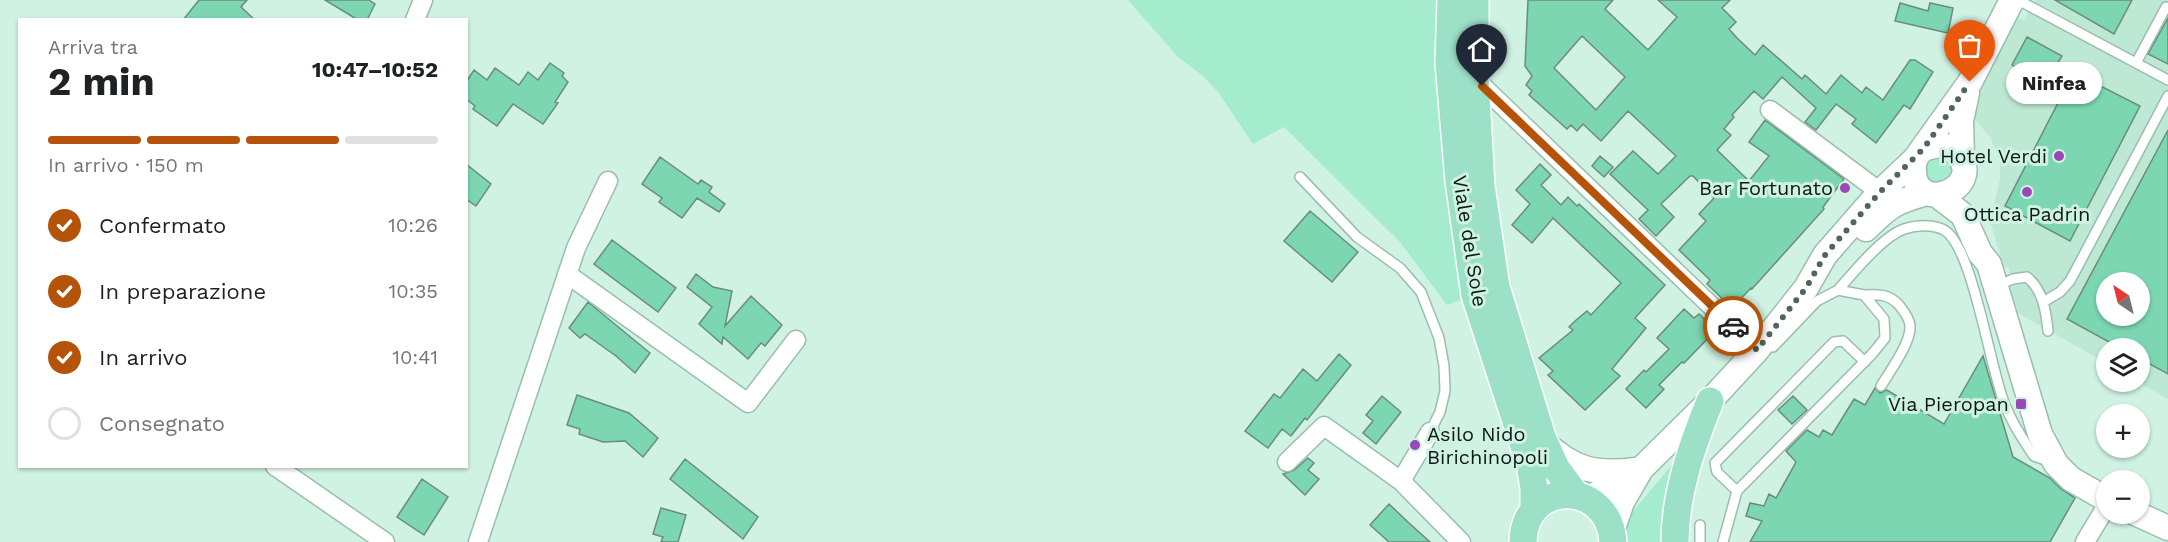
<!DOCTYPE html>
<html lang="it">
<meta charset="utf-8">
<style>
:root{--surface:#fff;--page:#f6f6f6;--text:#202124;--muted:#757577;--line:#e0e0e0;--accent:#b45309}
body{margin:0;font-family:"Work Sans",sans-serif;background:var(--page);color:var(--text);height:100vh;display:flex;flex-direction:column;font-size:22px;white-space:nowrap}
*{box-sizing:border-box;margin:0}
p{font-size:20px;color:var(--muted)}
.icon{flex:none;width:33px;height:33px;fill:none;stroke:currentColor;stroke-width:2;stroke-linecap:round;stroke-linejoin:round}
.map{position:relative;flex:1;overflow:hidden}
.panel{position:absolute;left:18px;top:18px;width:450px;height:450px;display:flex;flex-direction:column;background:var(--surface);border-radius:0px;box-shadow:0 2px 4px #0004}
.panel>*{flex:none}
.needle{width:39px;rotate:325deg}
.fabs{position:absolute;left:2096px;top:272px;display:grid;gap:12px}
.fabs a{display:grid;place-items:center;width:54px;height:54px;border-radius:50%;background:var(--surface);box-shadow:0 2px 4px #0004;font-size:30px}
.pin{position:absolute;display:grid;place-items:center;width:51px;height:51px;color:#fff;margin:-62px -26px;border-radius:50% 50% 50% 0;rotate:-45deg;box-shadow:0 0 6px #0007}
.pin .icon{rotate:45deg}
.courier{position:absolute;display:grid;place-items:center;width:60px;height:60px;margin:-30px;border:4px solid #b45309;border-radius:50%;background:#fff;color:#222;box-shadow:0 2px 8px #0007}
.bubble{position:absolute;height:42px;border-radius:21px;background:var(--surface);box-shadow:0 2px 4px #0004;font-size:20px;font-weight:700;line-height:42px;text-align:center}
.headline em{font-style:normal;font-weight:700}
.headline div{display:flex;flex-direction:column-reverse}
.headline{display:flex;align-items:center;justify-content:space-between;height:102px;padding:0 30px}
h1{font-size:39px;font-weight:700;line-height:45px}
.bar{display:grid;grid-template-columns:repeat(4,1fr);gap:9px 6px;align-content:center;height:72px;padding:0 30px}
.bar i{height:8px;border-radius:4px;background:var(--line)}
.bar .current{background:var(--accent)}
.bar p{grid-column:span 4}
ol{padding:0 30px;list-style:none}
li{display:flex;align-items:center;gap:18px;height:66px}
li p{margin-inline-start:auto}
li .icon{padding:6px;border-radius:50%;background:var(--accent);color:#fff;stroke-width:4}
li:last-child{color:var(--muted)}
li i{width:33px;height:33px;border:3px solid var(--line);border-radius:50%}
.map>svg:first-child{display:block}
.built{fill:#bce8d4;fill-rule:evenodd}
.green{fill:#a4eccd}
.building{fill:#7bd6b1;stroke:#6c8c7d;stroke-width:1.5;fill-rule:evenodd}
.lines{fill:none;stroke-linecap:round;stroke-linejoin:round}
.lane-casing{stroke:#9bbdae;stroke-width:12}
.street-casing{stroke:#9bbdae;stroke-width:21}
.secondary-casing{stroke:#9bbdae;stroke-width:27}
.primary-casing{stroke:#fff;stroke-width:30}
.lane{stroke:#fff;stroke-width:9}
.street{stroke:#fff;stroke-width:18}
.secondary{stroke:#fff;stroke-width:24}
.primary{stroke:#9ce0c7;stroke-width:27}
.done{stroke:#51655c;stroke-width:6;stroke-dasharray:0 10.8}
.route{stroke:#b45309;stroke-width:8}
.poi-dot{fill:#9948b7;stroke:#cff2e2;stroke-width:2}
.labels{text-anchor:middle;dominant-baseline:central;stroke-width:6;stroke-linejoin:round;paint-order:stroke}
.poi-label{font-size:20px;fill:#0d1914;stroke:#cff2e2;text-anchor:end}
.street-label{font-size:20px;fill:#0d1914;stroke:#cff2e2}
</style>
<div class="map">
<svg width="2168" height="542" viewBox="0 0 2168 542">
<rect width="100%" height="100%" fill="#cff2e2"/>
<path class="built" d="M 2035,0 L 2168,0 L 2168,399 L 2136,381 L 2139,381 L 2139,348 L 2106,348 L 2106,363 L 2018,313 L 2010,288 L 2014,286 L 2008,267 L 2004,268 L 1990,221 L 2000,179 L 2000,162 L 1991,139 L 1973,116 L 1979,86 L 1994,54 L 2016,20 L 2018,18 L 2024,20 ZM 2106,282 L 2139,282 L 2139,315 L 2106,315 Z"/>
<path class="green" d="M 1128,0 L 1451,0 L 1475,295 L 1447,305 L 1400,242 L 1284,127 L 1253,144 L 1218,92 L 1203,76 L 1178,57 Z
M 1933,156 L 1950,158 L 1954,174 L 1941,185 C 1929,181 1927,178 1925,165 Z
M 1681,454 L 1667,542 L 1617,542 L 1619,528 Z"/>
<path class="building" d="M 199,0 L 247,0 L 241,7 L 255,20 L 183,20 Z
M 325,0 L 369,0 L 375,4 L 367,20 L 358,20 Z
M 1528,0 L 1613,0 L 1605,9 L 1648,50 L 1677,17 L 1658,0 L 1730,0 L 1722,8 L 1736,22 L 1729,29 L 1737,38 L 1755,55 L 1763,45 L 1802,79 L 1805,75 L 1826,94 L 1841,75 L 1862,93 L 1866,87 L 1883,100 L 1910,60 L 1915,60 L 1933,72 L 1910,109 L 1904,105 L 1876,143 L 1852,124 L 1856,119 L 1836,104 L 1816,130 L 1805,122 L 1816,108 L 1782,77 L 1763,99 L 1754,91 L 1732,115 L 1734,117 L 1724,129 L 1731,135 L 1717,150 L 1749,181 L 1769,156 L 1749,142 L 1765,120 L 1844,179 L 1823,207 L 1824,209 L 1752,289 L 1751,288 L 1732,308 L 1707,284 L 1710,280 L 1679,250 L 1706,221 L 1699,214 L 1714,198 L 1693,176 L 1690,176 L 1661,204 L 1674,217 L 1656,236 L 1639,219 L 1648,210 L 1610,174 L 1633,151 L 1658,174 L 1676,156 L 1628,111 L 1601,141 L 1583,124 L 1577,131 L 1571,125 L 1567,129 L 1529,95 L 1532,91 L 1526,85 L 1532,76 L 1525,66 ZM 1582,36 L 1625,77 L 1596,110 L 1554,68 Z
M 2055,0 L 2132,0 L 2114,34 Z
M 1900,3 L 1928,11 L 1930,3 L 1953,8 L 1948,33 L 1895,21 Z
M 2168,18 L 2168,64 L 2148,54 Z
M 2027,37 L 2062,56 L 2057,64 L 2140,106 L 2070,241 L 2005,206 L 2063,93 L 2012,65 Z
M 550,63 L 564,73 L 562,76 L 568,82 L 555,102 L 558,103 L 543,124 L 513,104 L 497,126 L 473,109 L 475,106 L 466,99 L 466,82 L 474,70 L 487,80 L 495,68 L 519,85 L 528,72 L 538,80 Z
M 2168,130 L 2168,374 L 2139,358 L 2139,348 L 2120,348 L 2067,319 ZM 2106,282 L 2139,282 L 2139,315 L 2106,315 Z
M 1600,156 L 1613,167 L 1604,177 L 1592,166 Z
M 660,157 L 698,184 L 701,180 L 712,187 L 709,192 L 725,204 L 719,212 L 697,198 L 682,218 L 659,202 L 662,198 L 642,184 Z
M 466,164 L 491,184 L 476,206 L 466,199 Z
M 1540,164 L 1551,175 L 1541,185 L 1561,205 L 1568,197 L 1577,206 L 1579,204 L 1665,285 L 1635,318 L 1646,328 L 1612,369 L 1620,376 L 1585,410 L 1548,375 L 1553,371 L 1539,358 L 1573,330 L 1569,327 L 1575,321 L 1587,311 L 1591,315 L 1621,283 L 1553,218 L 1532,243 L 1512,225 L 1530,204 L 1516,190 Z
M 1310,211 L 1358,252 L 1332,282 L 1284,241 Z
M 612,240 L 676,288 L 658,312 L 594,264 Z
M 696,274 L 713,287 L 732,291 L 725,326 L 751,296 L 782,325 L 765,346 L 761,343 L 748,359 L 723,337 L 722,344 L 699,324 L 712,307 L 687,287 Z
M 588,302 L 650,353 L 635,373 L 616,356 L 585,334 L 580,338 L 569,328 Z
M 1684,309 L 1694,318 L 1699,314 L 1716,330 L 1684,363 L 1682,362 L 1659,385 L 1664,389 L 1646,408 L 1626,389 L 1644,370 L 1646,372 L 1669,349 L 1657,338 Z
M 1339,354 L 1351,365 L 1307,420 L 1305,418 L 1291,436 L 1282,429 L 1268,448 L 1245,431 L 1274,394 L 1280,398 L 1303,369 L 1317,381 Z
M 1983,356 L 2013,457 L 2050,478 L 2061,489 L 2075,498 L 2050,542 L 1750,542 L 1762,521 L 1746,516 L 1750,503 L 1764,506 L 1769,494 L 1776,498 L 1796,462 L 1786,451 L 1807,430 L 1819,437 L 1823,430 L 1832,435 L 1854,399 L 1865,405 L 1875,388 L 1880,393 L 1887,390 L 1944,424 Z
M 577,395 L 629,413 L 658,438 L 643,457 L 625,441 L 603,442 L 579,434 L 580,429 L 567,425 Z
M 1382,396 L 1401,412 L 1376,444 L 1363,433 L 1373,421 L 1366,415 Z
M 1793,396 L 1807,410 L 1792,424 L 1778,410 Z
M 1308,458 L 1314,463 L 1308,470 L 1319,479 L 1305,495 L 1283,474 L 1294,470 Z
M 685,459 L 758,517 L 743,539 L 670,479 Z
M 422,479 L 448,497 L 424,535 L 397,517 Z
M 1389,504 L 1409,523 L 1430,542 L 1389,542 L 1370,525 Z
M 661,508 L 686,515 L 678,542 L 661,542 L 663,537 L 653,534 Z"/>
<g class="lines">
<defs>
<path id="lane" d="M 2018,0 L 2168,80
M 2136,63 L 2166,7 L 2168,8
M 1300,177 L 1357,237 L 1400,268 L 1421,292 L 1439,338 L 1444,366 L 1445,391 L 1440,412 L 1430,432
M 1997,286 L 2013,279 L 2027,277 C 2043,290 2046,311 2048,331
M 1838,290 C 1854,272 1882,237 1904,229 C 1916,225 1933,224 1944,230 C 1973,246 1990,370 2005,405 C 2012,423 2023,440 2034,456 L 2051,462
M 1864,295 C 1878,294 1889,294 1899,305 C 1903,310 1910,319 1910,326 C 1911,343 1890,371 1881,386
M 2043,302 L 2060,292 L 2070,281 L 2168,96
M 1737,491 L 1717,472 L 1715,463 L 1834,342 L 1843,341 L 1865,362
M 1700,542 L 1700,525
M 1723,542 L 1737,491 L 1873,353 L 1885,338 L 1884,319 L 1864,295 L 1838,290 L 1817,301 L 1773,347"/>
<path id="street" d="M 415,20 L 423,0
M 1475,79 L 1757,350
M 1770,110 L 1880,192
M 567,274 L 748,403 L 796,340
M 1287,462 L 1324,426 L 1401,481 L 1461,542
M 275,466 L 385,542
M 1401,481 L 1430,432
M 478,542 L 576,248 L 608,181
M 2085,542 L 2106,507"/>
<path id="secondary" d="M 1924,149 C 1937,144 1947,143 1957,154 C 1990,189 1904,222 1915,159 L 1970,82 L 2012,0
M 1962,159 L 1961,121 L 1967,93
M 1937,195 L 1963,215 L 1980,253 L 1989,264 L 2040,434 L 2056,464 L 2071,479 L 2106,499
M 1866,229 C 1890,205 1895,202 1927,193
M 1544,442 C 1573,470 1596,475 1636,470
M 1587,498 L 1612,487 L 1641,469 L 1710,401 L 1757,350 L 1806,288 L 1825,255 L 1880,192 L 1915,159
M 2135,513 L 2168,528
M 1612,531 L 1622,502 L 1640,471"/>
<path id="primary" d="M 1451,0 L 1449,63 L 1459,181 L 1475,295 L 1530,464 L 1534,488 L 1534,510
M 1475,0 L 1475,79 L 1481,186 L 1496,287 L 1542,437 L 1556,468 L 1576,495
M 1523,542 C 1524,479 1609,479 1613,542
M 1675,542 C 1675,493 1692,446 1710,401"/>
</defs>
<use href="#lane" class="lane-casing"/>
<use href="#street" class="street-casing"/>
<use href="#secondary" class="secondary-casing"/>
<use href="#primary" class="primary-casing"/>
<use href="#lane" class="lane"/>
<use href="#street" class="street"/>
<use href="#secondary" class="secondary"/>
<use href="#primary" class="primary"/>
</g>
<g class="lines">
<path class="done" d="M 1733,326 L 1757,350 L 1806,288 L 1825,255 L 1880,192 L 1924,148 L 1970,82"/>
<path class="route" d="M 1482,86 L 1733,326"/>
</g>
<g class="poi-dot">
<circle cx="2059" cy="156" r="6"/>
<circle cx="1845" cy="188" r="6"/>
<circle cx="2027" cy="192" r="6"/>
<rect x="2015" y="398" width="12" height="12" rx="3"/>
<circle cx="1415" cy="445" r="6"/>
</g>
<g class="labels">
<g class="poi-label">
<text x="2047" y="156">Hotel Verdi</text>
<text x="1833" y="188">Bar Fortunato</text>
<text x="2027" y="214" text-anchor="middle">Ottica Padrin</text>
<text x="2009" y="404">Via Pieropan</text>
<text x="1427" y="434" text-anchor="start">Asilo Nido<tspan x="1427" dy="23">Birichinopoli</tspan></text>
</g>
<g class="street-label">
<text transform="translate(1470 241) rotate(81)">Viale del Sole</text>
</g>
</g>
</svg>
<div class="fabs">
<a><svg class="needle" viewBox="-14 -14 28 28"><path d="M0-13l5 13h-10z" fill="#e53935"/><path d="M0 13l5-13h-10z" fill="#757577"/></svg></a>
<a><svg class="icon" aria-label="layers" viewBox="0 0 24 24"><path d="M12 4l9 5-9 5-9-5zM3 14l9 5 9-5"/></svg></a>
<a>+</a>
<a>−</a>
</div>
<div class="pin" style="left:1970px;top:82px;background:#ea580c"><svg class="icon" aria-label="bag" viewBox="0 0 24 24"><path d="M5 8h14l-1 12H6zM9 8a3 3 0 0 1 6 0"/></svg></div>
<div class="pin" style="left:1482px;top:86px;background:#1f2937"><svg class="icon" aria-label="home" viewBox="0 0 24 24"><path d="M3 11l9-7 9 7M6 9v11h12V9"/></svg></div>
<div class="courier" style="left:1733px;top:326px"><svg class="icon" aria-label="car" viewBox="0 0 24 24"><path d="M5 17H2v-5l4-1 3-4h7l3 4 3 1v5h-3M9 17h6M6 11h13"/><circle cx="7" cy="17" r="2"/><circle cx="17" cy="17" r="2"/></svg></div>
<div class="bubble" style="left:2006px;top:62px;width:96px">Ninfea</div>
<section class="panel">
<div class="headline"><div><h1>2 min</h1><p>Arriva tra</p></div><em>10:47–10:52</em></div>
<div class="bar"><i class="current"></i><i class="current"></i><i class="current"></i><i></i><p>In arrivo · 150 m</p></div>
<ol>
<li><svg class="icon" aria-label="check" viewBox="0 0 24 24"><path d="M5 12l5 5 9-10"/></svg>Confermato<p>10:26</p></li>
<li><svg class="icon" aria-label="check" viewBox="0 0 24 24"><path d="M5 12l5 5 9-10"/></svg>In preparazione<p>10:35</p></li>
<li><svg class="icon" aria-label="check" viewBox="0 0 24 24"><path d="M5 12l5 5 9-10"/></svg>In arrivo<p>10:41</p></li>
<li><i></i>Consegnato</li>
</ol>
</section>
</div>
